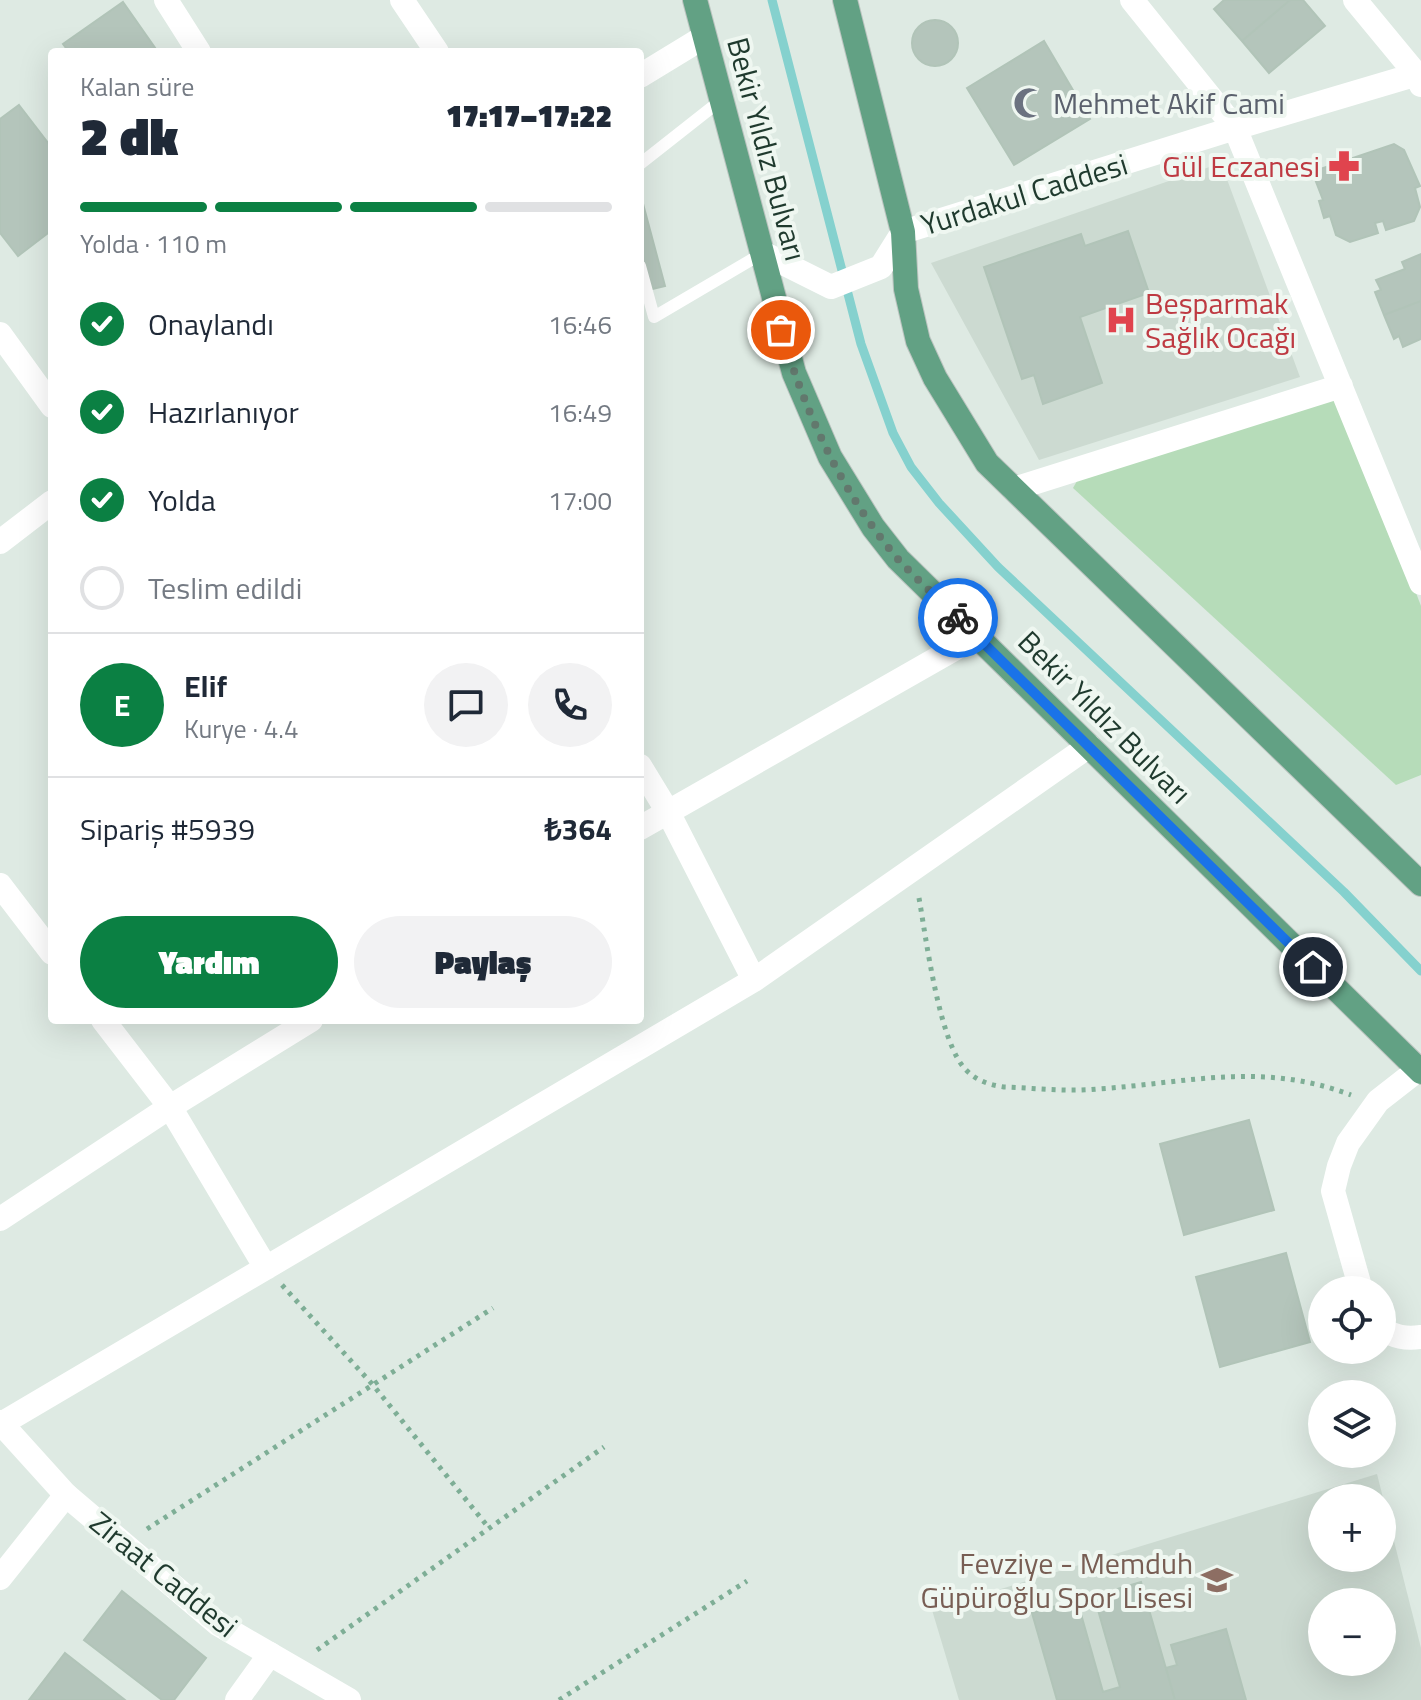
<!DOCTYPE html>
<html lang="tr">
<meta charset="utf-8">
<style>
:root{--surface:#fff;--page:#f2f2f3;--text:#1f2937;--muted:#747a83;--line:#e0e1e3;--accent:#0b8043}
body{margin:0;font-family:"Titillium Web",sans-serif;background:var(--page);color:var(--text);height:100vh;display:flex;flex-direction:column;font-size:30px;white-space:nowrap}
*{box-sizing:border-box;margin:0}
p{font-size:26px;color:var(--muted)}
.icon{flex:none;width:44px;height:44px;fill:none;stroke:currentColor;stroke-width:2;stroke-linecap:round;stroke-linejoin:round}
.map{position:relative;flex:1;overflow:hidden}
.details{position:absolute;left:48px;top:48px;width:596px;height:976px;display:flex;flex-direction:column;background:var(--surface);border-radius:8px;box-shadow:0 8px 32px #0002}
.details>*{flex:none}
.controls{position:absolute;left:1308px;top:1276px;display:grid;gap:16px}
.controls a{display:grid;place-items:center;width:88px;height:88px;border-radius:50%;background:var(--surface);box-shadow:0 8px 32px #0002;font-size:40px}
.pin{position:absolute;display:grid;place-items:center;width:68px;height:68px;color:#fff;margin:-34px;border:4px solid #fff;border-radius:50%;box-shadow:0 2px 8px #0007}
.courier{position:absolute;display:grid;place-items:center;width:80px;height:80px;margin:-40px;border:6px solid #1a73e8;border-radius:50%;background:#fff;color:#222;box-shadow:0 2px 10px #0007}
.headline em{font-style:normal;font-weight:800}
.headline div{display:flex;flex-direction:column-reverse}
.headline{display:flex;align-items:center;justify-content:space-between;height:136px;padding:0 32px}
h1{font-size:52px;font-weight:800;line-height:60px}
.bar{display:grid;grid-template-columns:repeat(4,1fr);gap:12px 8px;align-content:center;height:96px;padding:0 32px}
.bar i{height:10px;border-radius:6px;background:var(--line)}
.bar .current{background:var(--accent)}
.bar p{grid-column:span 4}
.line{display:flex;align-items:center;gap:20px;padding:0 32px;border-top:2px solid var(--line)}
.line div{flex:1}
.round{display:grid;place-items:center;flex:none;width:84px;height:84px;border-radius:42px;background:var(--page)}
ol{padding:0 32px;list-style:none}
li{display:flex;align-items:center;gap:24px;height:88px}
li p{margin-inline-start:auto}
li .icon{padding:8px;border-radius:50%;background:var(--accent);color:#fff;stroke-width:4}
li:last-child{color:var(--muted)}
li i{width:44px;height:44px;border:4px solid var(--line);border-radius:50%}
.action{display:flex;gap:16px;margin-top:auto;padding:16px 32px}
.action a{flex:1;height:92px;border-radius:48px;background:var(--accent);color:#fff;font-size:32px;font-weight:800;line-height:92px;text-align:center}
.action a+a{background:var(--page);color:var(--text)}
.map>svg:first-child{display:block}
.built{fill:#ccdad1;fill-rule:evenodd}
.green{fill:#b6dcb9}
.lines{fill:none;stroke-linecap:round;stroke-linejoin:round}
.stream{stroke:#85d1ce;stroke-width:9}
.building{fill:#b4c5bb;stroke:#b1c4b8;stroke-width:2}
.primary-casing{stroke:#bcc4c0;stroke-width:26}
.path{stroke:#7eae96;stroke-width:5;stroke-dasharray:4 6;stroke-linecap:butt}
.service{stroke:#fff;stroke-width:12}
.minor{stroke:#fff;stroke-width:24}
.tertiary{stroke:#fff;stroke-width:24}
.primary{stroke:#62a184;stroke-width:24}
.done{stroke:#62786d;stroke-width:8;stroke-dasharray:0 14.4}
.route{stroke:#1a73e8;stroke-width:10}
.labels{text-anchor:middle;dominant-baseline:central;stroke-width:8;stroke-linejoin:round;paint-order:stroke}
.worship-label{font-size:30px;fill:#5b616d;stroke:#eff7f1;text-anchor:start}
.street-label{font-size:30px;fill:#1f3a2e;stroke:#eff7f1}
.health-label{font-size:30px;fill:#be3a42;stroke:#eff7f1;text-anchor:end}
.education-label{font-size:30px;fill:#785e54;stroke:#eff7f1;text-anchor:end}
</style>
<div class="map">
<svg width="1421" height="1700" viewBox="0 0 1421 1700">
<rect width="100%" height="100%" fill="#deeae3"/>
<path class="built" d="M 1221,163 L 1300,377 L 1039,460 L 931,263 Z
M 1377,1474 L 1421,1648 L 1421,1700 L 959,1700 L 932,1610 ZM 1322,1498 L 1382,1498 L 1382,1558 L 1322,1558 ZM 1322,1602 L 1382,1602 L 1382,1662 L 1322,1662 Z"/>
<path class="green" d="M 1337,386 L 1421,606 L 1421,775 L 1396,785 L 1073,488 L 1085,467 Z"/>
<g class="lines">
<path class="stream" d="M 772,0 L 861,344 L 893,433 L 911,467 L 939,503 L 998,567 L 1344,892 L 1421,971"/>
</g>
<path class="building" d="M 1224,0 L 1290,0 L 1242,41 L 1214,9 Z
M 1290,0 L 1303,0 L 1325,26 L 1269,73 L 1242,41 Z
M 123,2 L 158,52 L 69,52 L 63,44 Z
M912 43a23 23 0 1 1 46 0a23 23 0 1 1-46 0Z
M 1044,41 L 1090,119 L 1014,165 L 967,88 Z
M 19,105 L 52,148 L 52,230 L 18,256 L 0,233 L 0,119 Z
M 1394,144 L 1404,150 L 1420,186 L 1415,188 L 1420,207 L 1414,221 L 1386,230 L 1383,221 L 1375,223 L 1378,233 L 1350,242 L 1336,235 L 1330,216 L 1324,218 L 1319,201 L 1323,200 L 1315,179 L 1320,169 Z
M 642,200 L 665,286 L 640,292 L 640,201 Z
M 1128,231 L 1149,293 L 1080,317 L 1102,383 L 1043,404 L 1034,375 L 1022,379 L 984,267 L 1081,234 L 1085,246 Z
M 1421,254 L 1421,301 L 1384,315 L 1375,292 L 1381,290 L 1376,280 L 1405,269 L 1402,262 Z
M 1421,301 L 1421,339 L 1403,347 L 1399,336 L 1394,339 L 1384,315 Z
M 1249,1120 L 1274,1210 L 1184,1235 L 1160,1144 Z
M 1286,1253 L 1310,1342 L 1220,1367 L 1196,1277 Z
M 1141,1582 L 1175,1700 L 1057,1700 L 1032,1613 L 1077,1600 L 1103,1692 L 1120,1687 L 1094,1596 Z
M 122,1591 L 206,1658 L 174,1700 L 162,1700 L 84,1640 Z
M 1226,1629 L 1246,1700 L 1175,1700 L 1166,1668 L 1177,1665 L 1171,1645 Z
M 65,1653 L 125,1700 L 29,1700 Z"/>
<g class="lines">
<defs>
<path id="primary" d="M 695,0 L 794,373 L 830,457 L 873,527 L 898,559 L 1421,1072
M 845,0 L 903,232 L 906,289 L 918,341 L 935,378 L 987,463 L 1421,884"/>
</defs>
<use href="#primary" class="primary-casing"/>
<path class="path" d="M 919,898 C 926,937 939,1043 966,1070 C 977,1081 990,1085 1004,1087 C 1035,1088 1066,1092 1097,1089 C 1189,1083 1261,1061 1351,1095
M 282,1285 L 373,1385 L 489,1528
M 147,1529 L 493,1308
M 317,1650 L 604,1447
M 559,1700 L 747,1581"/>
<path class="service" d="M 640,164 L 720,101
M 640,266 L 654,317 L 763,253"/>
<path class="minor" d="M 166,0 L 199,52
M 402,0 L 437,52
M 1132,0 L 1235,128 L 1421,583
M 1355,0 L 1417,75 L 1421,85
M 640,76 L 704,37
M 903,232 L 1235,128 L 1421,73
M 0,334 L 52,406
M 1014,489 L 1341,386
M 0,542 L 52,502
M 640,766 L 668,812 L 754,980
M 640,828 L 977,636
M 0,885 L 52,953
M 103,1020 L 170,1107 L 266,1268
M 0,1219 L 170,1107 L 311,1020
M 1361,1290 L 1333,1191 L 1339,1166 L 1348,1143 L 1378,1101 L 1419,1069
M 1382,1329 C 1395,1337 1405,1339 1421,1337
M 1,1424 L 754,980 L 1089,746
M 0,1578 L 66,1495
M 237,1700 L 270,1654"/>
<path class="tertiary" d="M 763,253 L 831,287 L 881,267 L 903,232
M 0,1422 L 66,1495 L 218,1624 L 349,1700"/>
<use href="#primary" class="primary"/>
</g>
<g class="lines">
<path class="done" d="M 781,330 C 805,412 841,492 897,558 C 916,579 938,598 958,618"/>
<path class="route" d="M 958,618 L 1313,967"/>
</g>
<defs>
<symbol id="mosque-bare" viewBox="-9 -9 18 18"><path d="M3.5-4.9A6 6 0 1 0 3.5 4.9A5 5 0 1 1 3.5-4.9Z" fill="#6b7280" stroke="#eff7f1" stroke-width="2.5" paint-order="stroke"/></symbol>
<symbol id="pharmacy-bare" viewBox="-9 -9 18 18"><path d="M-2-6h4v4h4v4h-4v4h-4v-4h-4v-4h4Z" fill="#e0444e" stroke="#eff7f1" stroke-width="2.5" paint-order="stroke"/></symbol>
<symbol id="hospital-bare" viewBox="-9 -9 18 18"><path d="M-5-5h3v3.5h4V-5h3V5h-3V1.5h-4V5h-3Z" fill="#e0444e" stroke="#eff7f1" stroke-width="2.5" paint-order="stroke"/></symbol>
<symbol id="school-bare" viewBox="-9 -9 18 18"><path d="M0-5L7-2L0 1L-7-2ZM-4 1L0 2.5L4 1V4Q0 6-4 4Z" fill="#8d6e63" stroke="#eff7f1" stroke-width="2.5" paint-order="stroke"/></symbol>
</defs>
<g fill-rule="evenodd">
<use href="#mosque-bare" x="1007" y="81" width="44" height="44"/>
<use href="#pharmacy-bare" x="1322" y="144" width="44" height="44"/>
<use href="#hospital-bare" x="1099" y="298" width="44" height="44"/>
<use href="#school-bare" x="1195" y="1558" width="44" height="44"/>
</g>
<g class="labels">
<g class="worship-label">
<text x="1053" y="103">Mehmet Akif Cami</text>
</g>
<g class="street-label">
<text transform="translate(767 149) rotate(75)">Bekir Yıldız Bulvarı</text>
<text transform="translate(1024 194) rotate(-17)">Yurdakul Caddesi</text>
<text transform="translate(1105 717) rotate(45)">Bekir Yıldız Bulvarı</text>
<text transform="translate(164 1574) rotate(39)">Ziraat Caddesi</text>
</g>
<g class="health-label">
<text x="1320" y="166">Gül Eczanesi</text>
<text x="1145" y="303" text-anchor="start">Beşparmak<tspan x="1145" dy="34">Sağlık Ocağı</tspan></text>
</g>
<g class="education-label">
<text x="1193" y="1563">Fevziye - Memduh<tspan x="1193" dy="34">Güpüroğlu Spor Lisesi</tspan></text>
</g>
</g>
</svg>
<div class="controls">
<a><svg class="icon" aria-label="locate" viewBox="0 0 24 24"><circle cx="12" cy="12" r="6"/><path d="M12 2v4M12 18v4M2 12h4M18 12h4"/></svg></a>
<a><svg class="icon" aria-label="layers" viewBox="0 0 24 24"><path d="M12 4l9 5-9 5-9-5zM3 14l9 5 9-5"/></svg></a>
<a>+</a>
<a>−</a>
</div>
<div class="pin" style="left:781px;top:330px;background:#ea580c"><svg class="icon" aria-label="bag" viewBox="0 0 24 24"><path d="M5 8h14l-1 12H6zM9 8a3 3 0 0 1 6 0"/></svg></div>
<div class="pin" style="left:1313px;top:967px;background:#1f2937"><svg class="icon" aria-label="home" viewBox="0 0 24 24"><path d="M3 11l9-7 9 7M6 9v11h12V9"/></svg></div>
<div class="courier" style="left:958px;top:618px"><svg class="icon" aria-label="bike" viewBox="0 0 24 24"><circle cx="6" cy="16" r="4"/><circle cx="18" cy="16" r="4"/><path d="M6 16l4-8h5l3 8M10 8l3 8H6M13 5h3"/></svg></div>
<section class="details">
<div class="headline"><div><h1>2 dk</h1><p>Kalan süre</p></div><em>17:17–17:22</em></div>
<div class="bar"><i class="current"></i><i class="current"></i><i class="current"></i><i></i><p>Yolda · 110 m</p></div>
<ol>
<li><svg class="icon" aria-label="check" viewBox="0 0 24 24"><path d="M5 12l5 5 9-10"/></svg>Onaylandı<p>16:46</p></li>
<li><svg class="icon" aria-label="check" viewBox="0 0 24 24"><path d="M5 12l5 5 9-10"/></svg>Hazırlanıyor<p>16:49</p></li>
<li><svg class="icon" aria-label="check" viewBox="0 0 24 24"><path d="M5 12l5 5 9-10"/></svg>Yolda<p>17:00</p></li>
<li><i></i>Teslim edildi</li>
</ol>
<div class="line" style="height:144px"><b class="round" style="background:var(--accent);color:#fff">E</b><div><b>Elif</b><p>Kurye · 4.4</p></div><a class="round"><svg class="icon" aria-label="chat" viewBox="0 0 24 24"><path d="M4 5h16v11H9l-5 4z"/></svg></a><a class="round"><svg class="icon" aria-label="phone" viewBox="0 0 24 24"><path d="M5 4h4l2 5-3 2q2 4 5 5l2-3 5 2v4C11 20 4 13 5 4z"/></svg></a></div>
<div class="line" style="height:104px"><div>Sipariş #5939</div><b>₺364</b></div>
<div class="action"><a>Yardım</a><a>Paylaş</a></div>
</section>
</div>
